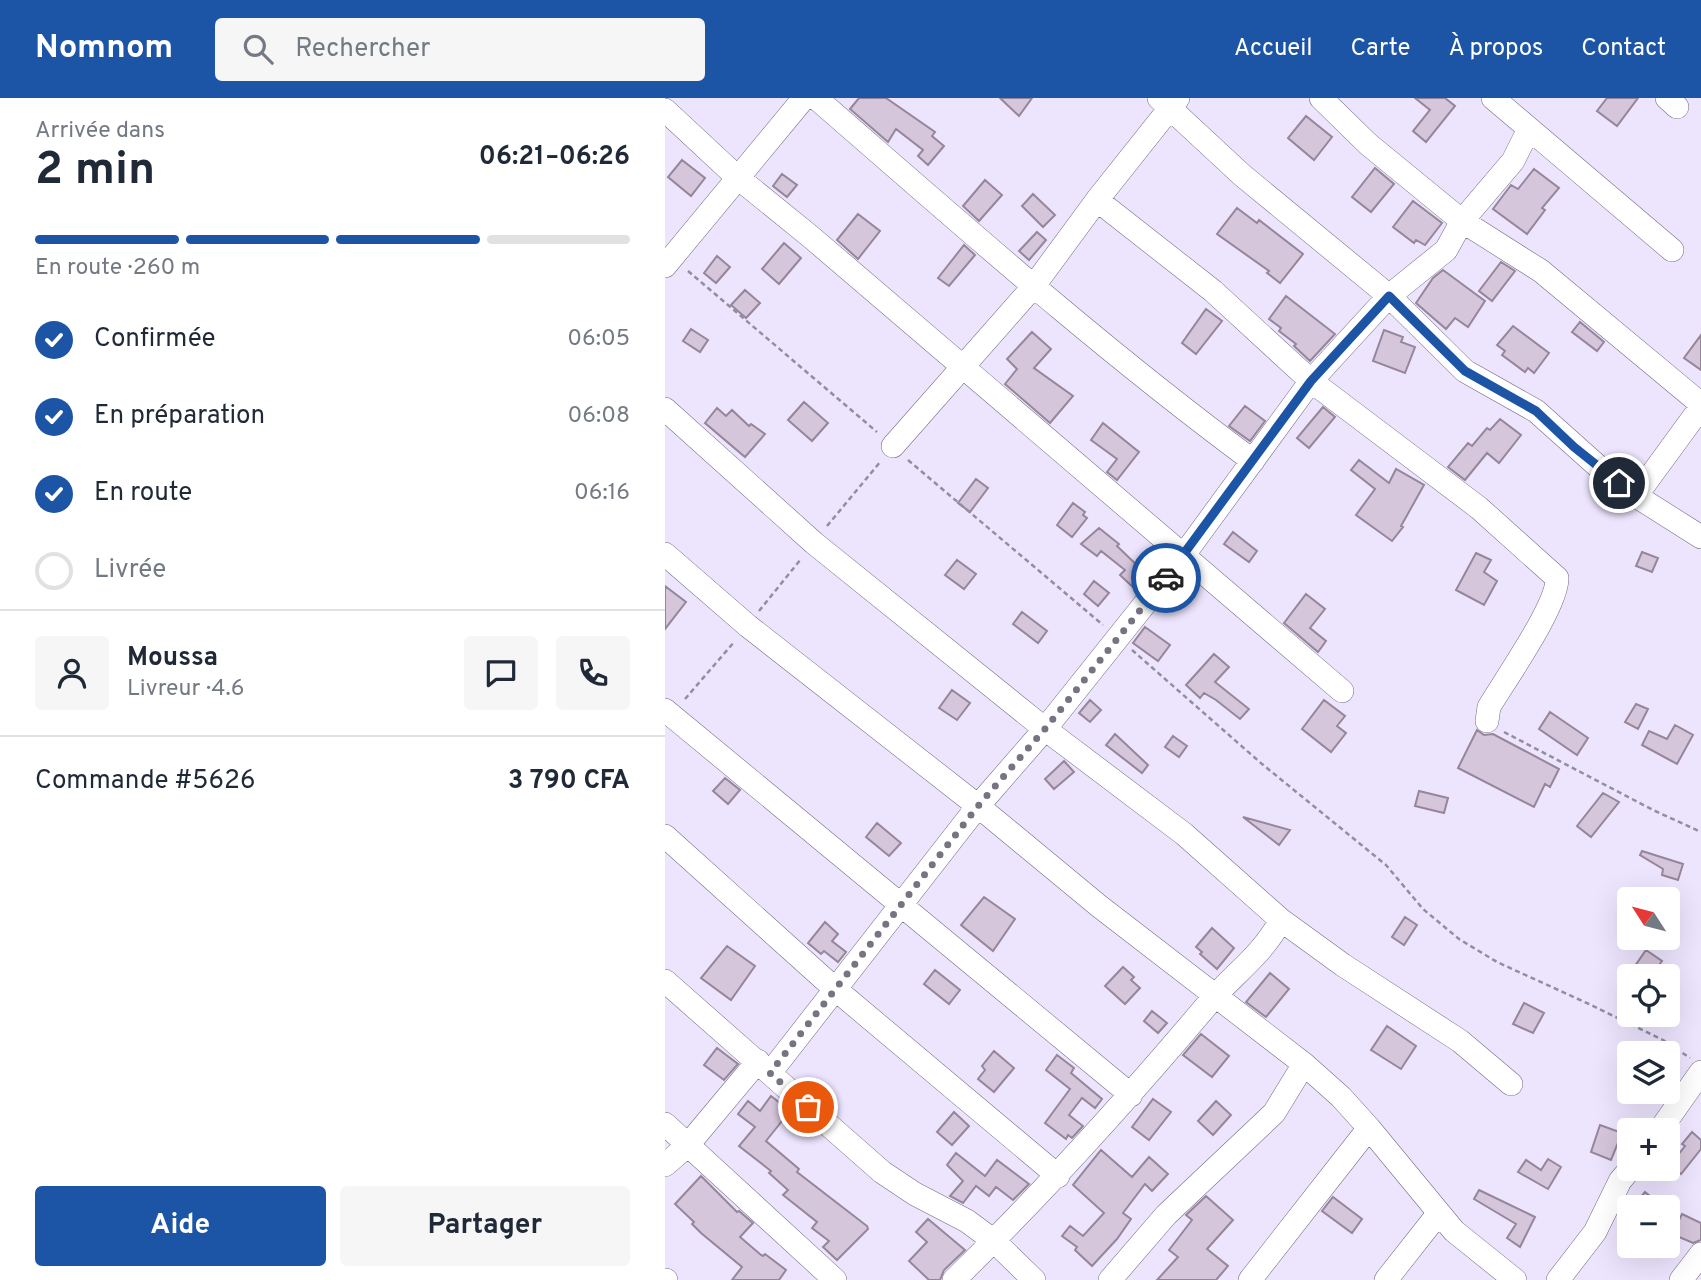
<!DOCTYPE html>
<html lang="fr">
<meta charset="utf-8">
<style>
:root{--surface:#fff;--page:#f6f6f7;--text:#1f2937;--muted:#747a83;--line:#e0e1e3;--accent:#1d55a6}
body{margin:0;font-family:Overpass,sans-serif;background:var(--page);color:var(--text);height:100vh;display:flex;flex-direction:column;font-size:26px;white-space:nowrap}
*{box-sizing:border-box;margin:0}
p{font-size:23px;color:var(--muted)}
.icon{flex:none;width:38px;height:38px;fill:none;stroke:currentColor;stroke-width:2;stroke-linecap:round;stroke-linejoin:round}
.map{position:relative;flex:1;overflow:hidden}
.sheet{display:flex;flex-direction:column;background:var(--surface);width:665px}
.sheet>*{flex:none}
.needle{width:46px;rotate:306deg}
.controls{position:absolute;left:952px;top:789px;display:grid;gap:14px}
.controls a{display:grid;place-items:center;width:63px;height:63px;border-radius:7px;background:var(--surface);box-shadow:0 7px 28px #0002;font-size:35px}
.pin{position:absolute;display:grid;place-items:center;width:60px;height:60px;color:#fff;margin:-30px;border:4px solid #fff;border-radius:50%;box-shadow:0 2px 7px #0007}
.courier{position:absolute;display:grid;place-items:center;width:70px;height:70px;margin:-35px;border:5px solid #1d55a6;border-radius:50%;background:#fff;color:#222;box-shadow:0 2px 9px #0007}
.overview em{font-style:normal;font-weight:700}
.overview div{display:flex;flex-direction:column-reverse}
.overview{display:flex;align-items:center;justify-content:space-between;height:119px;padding:0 35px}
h1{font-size:46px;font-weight:700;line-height:52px}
.bar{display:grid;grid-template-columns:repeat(4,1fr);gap:10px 7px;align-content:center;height:84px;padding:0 35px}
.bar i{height:9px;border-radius:5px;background:var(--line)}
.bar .current{background:var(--accent)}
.bar p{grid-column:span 4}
.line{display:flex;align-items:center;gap:18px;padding:0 35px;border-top:2px solid var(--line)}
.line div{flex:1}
.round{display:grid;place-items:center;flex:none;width:74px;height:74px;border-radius:7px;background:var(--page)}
ol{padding:0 35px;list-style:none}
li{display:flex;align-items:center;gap:21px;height:77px}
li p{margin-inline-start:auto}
li .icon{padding:7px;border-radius:50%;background:var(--accent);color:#fff;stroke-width:4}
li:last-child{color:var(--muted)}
li i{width:38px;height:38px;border:4px solid var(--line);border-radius:50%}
.cta{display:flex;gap:14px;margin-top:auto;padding:14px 35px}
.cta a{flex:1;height:80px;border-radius:7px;background:var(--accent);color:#fff;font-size:28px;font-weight:700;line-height:80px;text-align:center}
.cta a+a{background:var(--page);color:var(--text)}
header{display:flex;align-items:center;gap:42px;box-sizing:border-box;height:98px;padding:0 35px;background:var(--accent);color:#fff}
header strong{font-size:33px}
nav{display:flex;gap:38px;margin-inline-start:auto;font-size:24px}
.search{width:490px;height:63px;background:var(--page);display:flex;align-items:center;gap:18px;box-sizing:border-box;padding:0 24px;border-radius:7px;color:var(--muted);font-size:26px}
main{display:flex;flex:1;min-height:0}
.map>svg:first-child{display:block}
.building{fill:#d6c6dc;stroke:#95869a;stroke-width:2}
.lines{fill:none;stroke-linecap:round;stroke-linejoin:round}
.minor-casing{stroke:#716a80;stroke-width:24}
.path{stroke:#938e9f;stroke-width:2.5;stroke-dasharray:5 3.5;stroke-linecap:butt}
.minor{stroke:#fff;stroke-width:23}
.done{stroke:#777381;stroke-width:7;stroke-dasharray:0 12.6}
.route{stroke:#1d55a6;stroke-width:9}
</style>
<header>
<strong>Nomnom</strong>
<div class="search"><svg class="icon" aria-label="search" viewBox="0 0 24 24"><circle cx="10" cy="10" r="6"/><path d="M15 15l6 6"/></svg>Rechercher</div>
<nav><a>Accueil</a><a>Carte</a><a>À propos</a><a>Contact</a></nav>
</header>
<main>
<section class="sheet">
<div class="overview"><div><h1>2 min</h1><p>Arrivée dans</p></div><em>06:21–06:26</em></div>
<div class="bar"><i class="current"></i><i class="current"></i><i class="current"></i><i></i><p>En route · 260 m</p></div>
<ol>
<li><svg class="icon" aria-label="check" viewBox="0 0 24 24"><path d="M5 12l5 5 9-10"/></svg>Confirmée<p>06:05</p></li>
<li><svg class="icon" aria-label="check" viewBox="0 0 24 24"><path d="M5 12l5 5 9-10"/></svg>En préparation<p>06:08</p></li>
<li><svg class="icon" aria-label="check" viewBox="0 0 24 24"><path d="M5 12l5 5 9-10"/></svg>En route<p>06:16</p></li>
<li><i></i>Livrée</li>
</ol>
<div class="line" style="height:126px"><a class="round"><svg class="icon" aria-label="person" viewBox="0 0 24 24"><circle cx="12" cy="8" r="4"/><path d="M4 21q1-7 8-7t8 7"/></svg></a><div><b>Moussa</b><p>Livreur · 4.6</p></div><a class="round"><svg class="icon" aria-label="chat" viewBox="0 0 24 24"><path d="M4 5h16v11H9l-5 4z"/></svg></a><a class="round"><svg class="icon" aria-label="phone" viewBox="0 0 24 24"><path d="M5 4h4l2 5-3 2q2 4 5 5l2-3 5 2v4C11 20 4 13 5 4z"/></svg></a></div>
<div class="line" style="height:91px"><div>Commande #5626</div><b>3 790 CFA</b></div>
<div class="cta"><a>Aide</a><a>Partager</a></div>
</section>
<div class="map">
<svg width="1036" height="1182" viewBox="0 0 1036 1182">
<rect width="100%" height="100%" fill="#ede5fe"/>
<path class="building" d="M 194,0 L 221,0 L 270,34 L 267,38 L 279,48 L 263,67 L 253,58 L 258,52 L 231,31 L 223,44 L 185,11 Z
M 335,0 L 367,0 L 354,18 Z
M 750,0 L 780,0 L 790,8 L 761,44 L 748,33 L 765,12 Z
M 942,0 L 973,0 L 952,28 L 932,13 Z
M 641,18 L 667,39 L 649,62 L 623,40 Z
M 17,62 L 40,80 L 26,98 L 3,79 Z
M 710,70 L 729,86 L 706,114 L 687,99 Z
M 869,71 L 894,90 L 877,110 L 880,112 L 862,136 L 828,111 L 846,87 L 853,91 Z
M 117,76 L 132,87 L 122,99 L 108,88 Z
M 320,82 L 337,97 L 314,123 L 298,108 Z
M 368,96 L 390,117 L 378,129 L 357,108 Z
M 748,103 L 777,125 L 760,147 L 751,142 L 749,145 L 728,129 Z
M 572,110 L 592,125 L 594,122 L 638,156 L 615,185 L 602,175 L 604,173 L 552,136 Z
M 193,116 L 215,133 L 193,161 L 172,142 Z
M 372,134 L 381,142 L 364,162 L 354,153 Z
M 119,145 L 136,160 L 114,186 L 97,171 Z
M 299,147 L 310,157 L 284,188 L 273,180 Z
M 52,158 L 65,169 L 51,185 L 39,175 Z
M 836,164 L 850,173 L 827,203 L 814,193 Z
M 778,172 L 820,203 L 803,229 L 790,220 L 781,231 L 751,205 L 768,180 Z
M 80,192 L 95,205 L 81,220 L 66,207 Z
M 621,198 L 670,236 L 645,263 L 629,248 L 631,246 L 614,233 L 616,230 L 604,221 Z
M 541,211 L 557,223 L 531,256 L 517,245 Z
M 915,224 L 939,244 L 932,253 L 907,234 Z
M 848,228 L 884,255 L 869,275 L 863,270 L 860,274 L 837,257 L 840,253 L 832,247 Z
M 26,231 L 43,242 L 35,254 L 18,243 Z
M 719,232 L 738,239 L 736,244 L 750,249 L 740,275 L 708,263 Z
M 367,234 L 386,251 L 369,270 L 408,298 L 385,325 L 340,286 L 352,271 L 342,261 Z
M 1036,237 L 1036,272 L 1019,260 Z
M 139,304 L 163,325 L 147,343 L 123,322 Z
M 580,308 L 600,323 L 585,343 L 564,328 Z
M 658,309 L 670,319 L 644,350 L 632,340 Z
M 52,310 L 61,318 L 67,312 L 84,328 L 86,326 L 100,336 L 80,359 L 40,325 Z
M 835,321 L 856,337 L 834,365 L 822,355 L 800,382 L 783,369 L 803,345 L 807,348 L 822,330 L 825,332 Z
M 438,325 L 474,354 L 452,382 L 442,374 L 452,361 L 426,342 Z
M 694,362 L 724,385 L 731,371 L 759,387 L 736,428 L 738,429 L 727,443 L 691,417 L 710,391 L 686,372 Z
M 311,381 L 323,390 L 305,414 L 293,405 Z
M 408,405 L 420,414 L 418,417 L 422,420 L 407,439 L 392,427 Z
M 434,430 L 454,446 L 452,448 L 478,473 L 487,463 L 492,468 L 472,493 L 455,477 L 460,472 L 436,453 L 432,458 L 416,446 Z
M 568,434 L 592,453 L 584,464 L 559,446 Z
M 977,454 L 993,460 L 987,474 L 971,468 Z
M 811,455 L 826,462 L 819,474 L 832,483 L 819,507 L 791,492 Z
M 292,462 L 311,476 L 299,491 L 280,477 Z
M 429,483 L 444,495 L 433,508 L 419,496 Z
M 0,488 L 21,504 L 0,531 Z
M 641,496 L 660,511 L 645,530 L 661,543 L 653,554 L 619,525 Z
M 357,514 L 382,533 L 373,545 L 348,526 Z
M 480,529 L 505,547 L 493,563 L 468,545 Z
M 549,556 L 564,569 L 550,584 L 584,611 L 575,621 L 551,602 L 539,595 L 535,600 L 521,587 Z
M 287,592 L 305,605 L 292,622 L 274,610 Z
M 425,602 L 436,612 L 425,624 L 414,615 Z
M 659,602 L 680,618 L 672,628 L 681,635 L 666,654 L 637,631 Z
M 971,606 L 983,611 L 973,631 L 960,624 Z
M 885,614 L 923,640 L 912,657 L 874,631 Z
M 1010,627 L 1028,637 L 1012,666 L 977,647 L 984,633 L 1002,641 Z
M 812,632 L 819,637 L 828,636 L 894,671 L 885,689 L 880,686 L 869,709 L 793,670 Z
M 450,636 L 483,667 L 477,675 L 441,647 Z
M 508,638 L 522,648 L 514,659 L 500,649 Z
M 399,663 L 409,674 L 389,691 L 380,681 Z
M 60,680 L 75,692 L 63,706 L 48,693 Z
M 754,693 L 783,700 L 779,715 L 750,708 Z
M 938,695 L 954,704 L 926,739 L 912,728 Z
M 578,719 L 625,732 L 614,747 Z
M 212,725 L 236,745 L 224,758 L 201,739 Z
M 977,753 L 1018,766 L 1013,782 L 997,777 L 998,771 L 975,757 Z
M 319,799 L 350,821 L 328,853 L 296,827 Z
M 740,819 L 752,827 L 739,847 L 727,839 Z
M 160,824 L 173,836 L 167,843 L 181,854 L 173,864 L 159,853 L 156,856 L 143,845 Z
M 547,830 L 569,850 L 552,871 L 535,856 L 537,854 L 531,849 Z
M 62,848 L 90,868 L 66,902 L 36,880 Z
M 981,852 L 997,863 L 986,878 L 963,878 Z
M 458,869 L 469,879 L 466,882 L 475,890 L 460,906 L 440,888 Z
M 270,872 L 295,892 L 284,906 L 259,886 Z
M 605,875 L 624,891 L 601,919 L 581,904 Z
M 859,905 L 879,915 L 868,935 L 848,926 Z
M 487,913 L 502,925 L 493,935 L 479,923 Z
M 722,928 L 751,948 L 736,971 L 706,952 Z
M 536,936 L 564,958 L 547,979 L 518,957 Z
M 52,950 L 73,966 L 59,982 L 39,967 Z
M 329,953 L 349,970 L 329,994 L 313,981 L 320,972 L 317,968 Z
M 392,957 L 409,970 L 406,975 L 437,1001 L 430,1010 L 417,1000 L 404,1017 L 418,1028 L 407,1040 L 403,1037 L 401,1041 L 380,1025 L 405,991 L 381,972 Z
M 106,998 L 125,1013 L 101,1043 L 134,1071 L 132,1074 L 202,1128 L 203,1131 L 172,1162 L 158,1149 L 164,1143 L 147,1130 L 152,1124 L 118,1097 L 123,1092 L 104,1075 L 106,1073 L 74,1048 L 90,1029 L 73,1016 L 83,1003 L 95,1013 Z
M 488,1001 L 506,1014 L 484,1042 L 467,1029 Z
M 551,1003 L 566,1017 L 548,1037 L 533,1023 Z
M 289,1014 L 304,1028 L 287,1047 L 272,1034 Z
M 935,1027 L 957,1035 L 946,1062 L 926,1054 Z
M 1027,1034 L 1036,1042 L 1036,1051 L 1016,1076 L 1005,1067 L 1020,1048 L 1017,1046 Z
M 436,1052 L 467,1079 L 484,1059 L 503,1076 L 487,1093 L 480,1086 L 458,1115 L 466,1121 L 452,1141 L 427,1168 L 410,1152 L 412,1149 L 397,1138 L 405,1128 L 418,1138 L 439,1115 L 408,1087 Z
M 291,1055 L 320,1078 L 332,1062 L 364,1086 L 348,1102 L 331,1089 L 324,1098 L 311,1088 L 298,1105 L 285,1098 L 298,1083 L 282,1067 Z
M 883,1061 L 896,1069 L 883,1091 L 853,1074 L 861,1062 L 876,1072 Z
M 36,1078 L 72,1114 L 74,1113 L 88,1125 L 75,1139 L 96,1157 L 98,1158 L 100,1156 L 121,1172 L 114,1182 L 67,1182 L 77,1169 L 36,1135 L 27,1126 L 29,1124 L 10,1106 Z
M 814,1092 L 870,1119 L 855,1149 L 842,1140 L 851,1126 L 809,1101 Z
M 980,1094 L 1000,1110 L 967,1110 Z
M 541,1098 L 568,1122 L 542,1151 L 563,1168 L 551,1182 L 492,1182 L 513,1159 L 504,1152 L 527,1122 L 521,1117 Z
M 668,1099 L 697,1121 L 687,1135 L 657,1113 Z
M 1017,1116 L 1036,1125 L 1036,1142 L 1028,1145 L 1007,1136 Z
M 263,1121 L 300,1152 L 279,1172 L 275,1182 L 264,1182 L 244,1163 L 262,1144 L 251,1134 Z"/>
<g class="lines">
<defs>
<path id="minor" d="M 151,0 C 294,124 435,250 588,363
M 494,0 L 577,77 L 724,198 L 800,273 L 871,313 L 937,372 L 971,398 L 1036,439
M 656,0 L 703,46 L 797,123 L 876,173 L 1036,306
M 828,0 L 1007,152
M 1002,0 L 1012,9
M 0,12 L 72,79 L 146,139 L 677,593
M 432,102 L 548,193 L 646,283 L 814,410 L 892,480 C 893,507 840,582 824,609 L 822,623
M 0,168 L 139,0
M 0,311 L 149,445 L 380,631 L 519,736 L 616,822 L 678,867 L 795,943 L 846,986
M 228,348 L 368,189 L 432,102 L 513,0
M 971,398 L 1036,309
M 0,456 L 83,528 L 313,708 L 434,808 L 639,966 L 676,999 L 704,1030 L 789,1133 L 850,1182
M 0,612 L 466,997
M 0,738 L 169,890 L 393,1078
M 0,883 L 217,1074 L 250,1096 L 302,1123 L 329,1143 L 369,1182
M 105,975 L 313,708 L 380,631 L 518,458 L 646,283 L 724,198 L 781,152 L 797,123 L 848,63 L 864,31
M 0,1026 L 170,1182
M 995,1032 L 1036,974
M 0,1067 L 22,1048 L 93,963
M 0,1182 L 1,1182
M 289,1182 C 379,1094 462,1002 543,906 C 569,875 595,860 616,822
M 445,1182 L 501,1117 L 609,1015 L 639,966
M 585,1182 L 704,1030
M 721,1182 L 773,1116
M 893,1182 L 930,1134 L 955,1083 L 965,1071
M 1016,1182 L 1036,1156"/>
</defs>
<use href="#minor" class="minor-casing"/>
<path class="path" d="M 23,173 L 212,334
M 243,362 L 438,527
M 162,428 L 216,363
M 94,513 L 136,461
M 467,552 L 597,666 L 721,767 L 758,811 L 794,841 L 832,864 L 924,906 L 998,942 L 1025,960
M 20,601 L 70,543
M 839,634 L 988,712 L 1036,734"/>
<use href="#minor" class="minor"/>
</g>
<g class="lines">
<path class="done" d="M 143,1009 L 105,975 L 313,708 L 380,631 L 501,480"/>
<path class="route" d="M 501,480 L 646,283 L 724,198 L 800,273 L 871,313 L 909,349 L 954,385"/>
</g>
</svg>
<div class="controls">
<a><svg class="needle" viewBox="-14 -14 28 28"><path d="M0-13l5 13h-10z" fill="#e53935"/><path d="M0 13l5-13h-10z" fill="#747a83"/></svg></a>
<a><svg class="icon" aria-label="locate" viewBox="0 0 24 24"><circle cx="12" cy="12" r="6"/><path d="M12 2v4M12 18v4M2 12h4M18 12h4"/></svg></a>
<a><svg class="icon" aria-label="layers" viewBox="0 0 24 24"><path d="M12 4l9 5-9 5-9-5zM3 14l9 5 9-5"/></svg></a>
<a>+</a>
<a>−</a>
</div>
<div class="pin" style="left:143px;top:1009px;background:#ea580c"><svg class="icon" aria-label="bag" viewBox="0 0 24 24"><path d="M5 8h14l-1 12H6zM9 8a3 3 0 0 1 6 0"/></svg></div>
<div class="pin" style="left:954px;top:385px;background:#1f2937"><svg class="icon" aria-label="home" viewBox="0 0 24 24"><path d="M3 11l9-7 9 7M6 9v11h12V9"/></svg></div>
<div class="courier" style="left:501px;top:480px"><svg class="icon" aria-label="car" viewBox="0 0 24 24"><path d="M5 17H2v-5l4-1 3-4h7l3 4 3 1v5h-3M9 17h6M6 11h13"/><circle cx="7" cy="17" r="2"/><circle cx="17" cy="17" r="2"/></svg></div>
</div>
</main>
